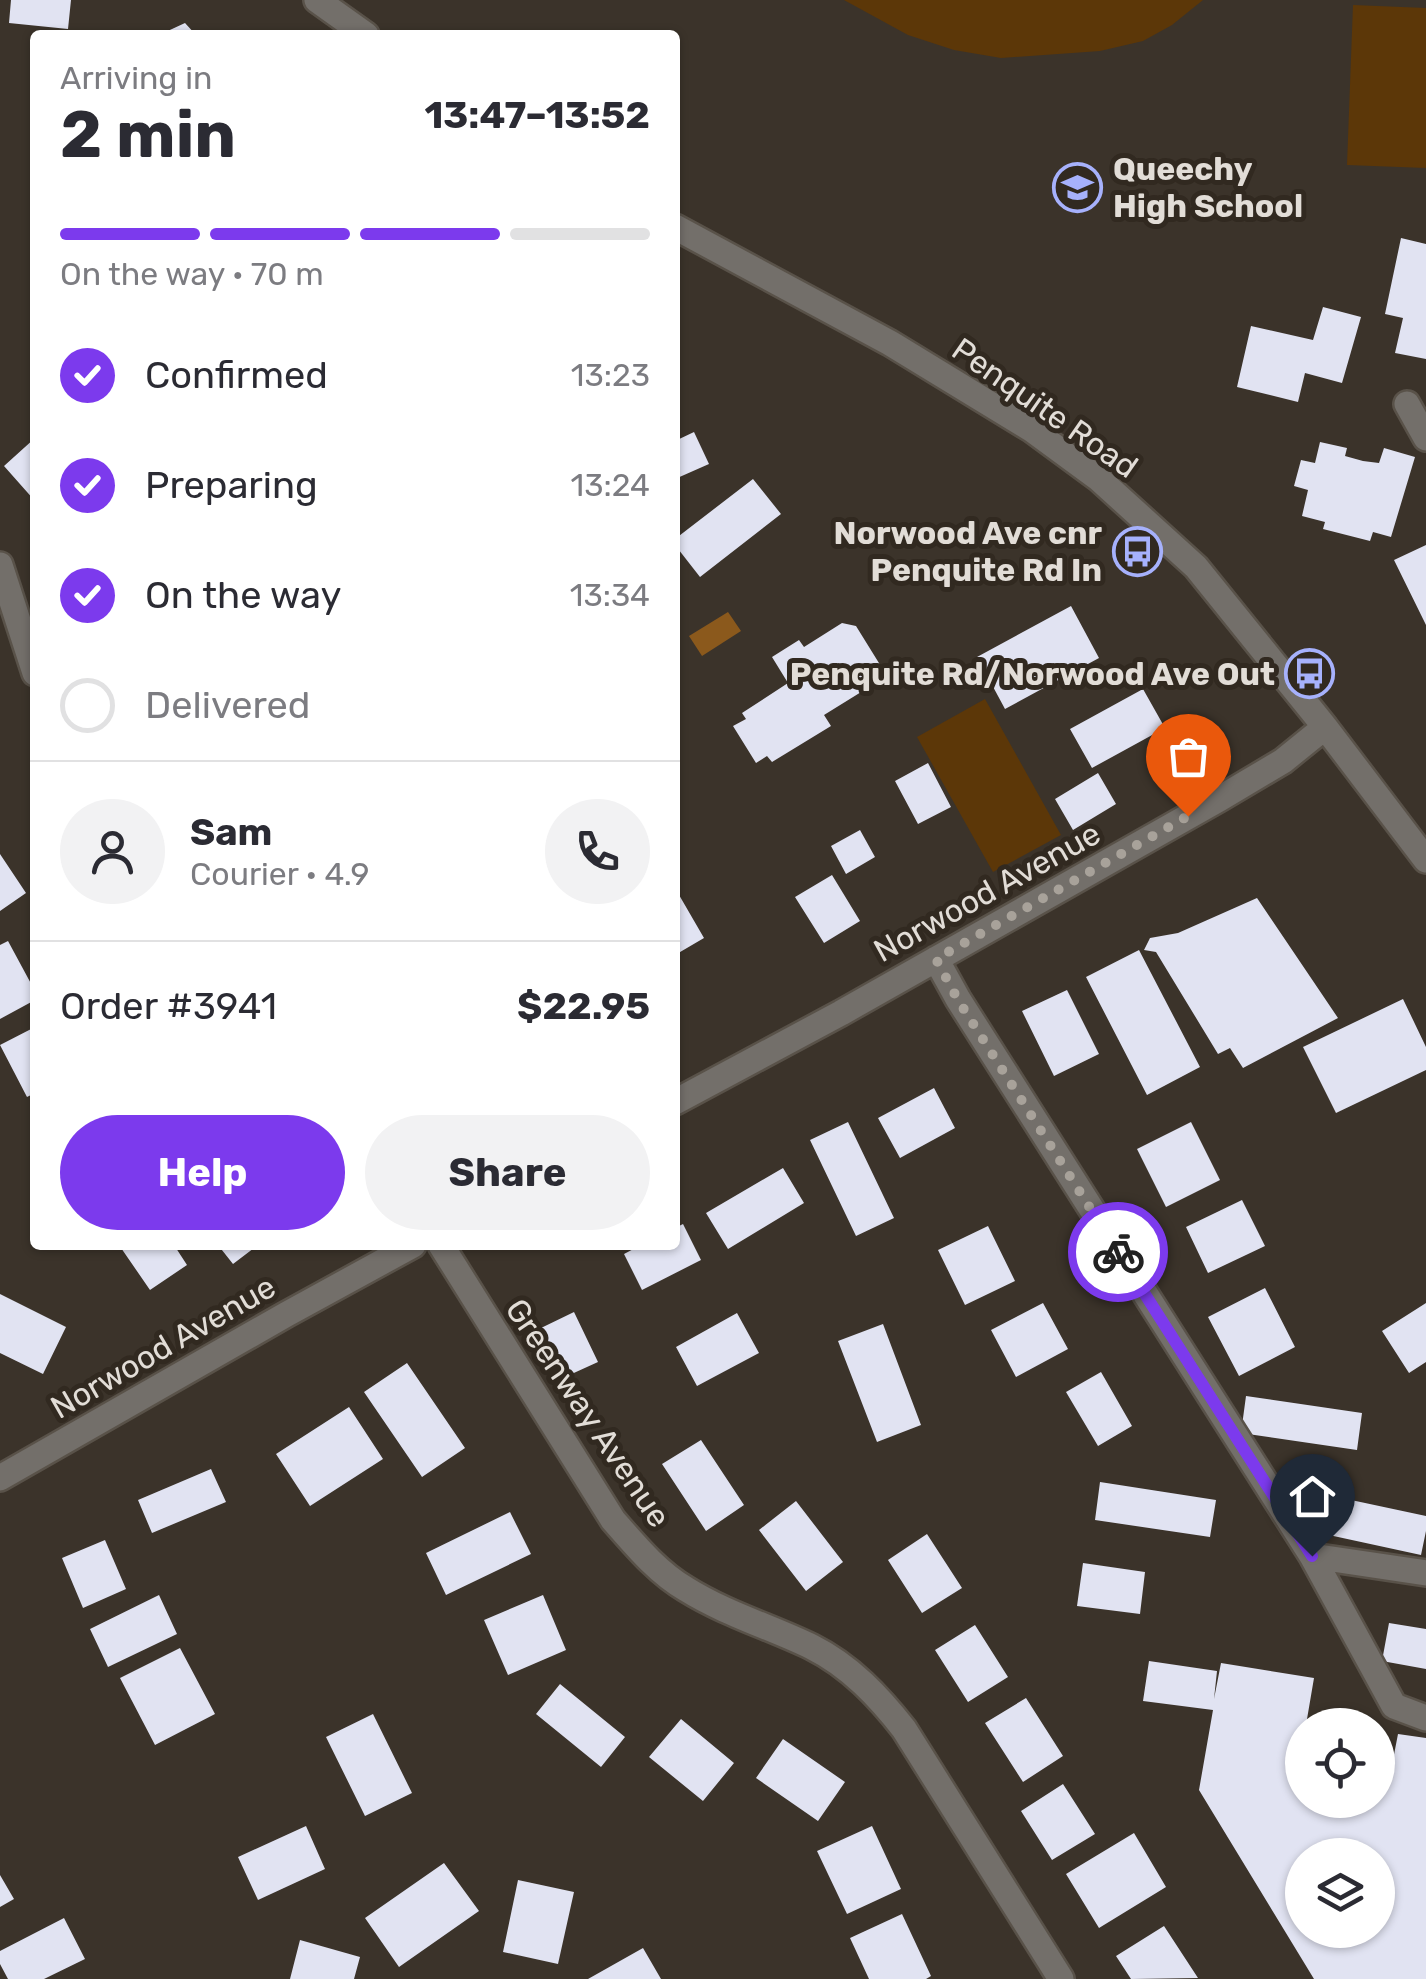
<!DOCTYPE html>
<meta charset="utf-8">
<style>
:root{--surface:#fff;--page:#f2f2f3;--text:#2b2b33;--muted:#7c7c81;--line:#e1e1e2;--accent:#7c3aed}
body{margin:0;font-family:Rubik,sans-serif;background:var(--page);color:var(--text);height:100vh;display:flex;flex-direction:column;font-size:38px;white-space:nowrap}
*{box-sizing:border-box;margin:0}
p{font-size:32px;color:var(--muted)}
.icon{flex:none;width:55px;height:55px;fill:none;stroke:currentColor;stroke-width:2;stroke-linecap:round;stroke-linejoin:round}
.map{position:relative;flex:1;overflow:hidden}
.side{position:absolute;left:30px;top:30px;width:650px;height:1220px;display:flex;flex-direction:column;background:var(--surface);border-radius:10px;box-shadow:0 2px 8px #0004}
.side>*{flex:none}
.tools{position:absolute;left:1285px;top:1708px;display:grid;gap:20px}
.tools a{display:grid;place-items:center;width:110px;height:110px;border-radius:50%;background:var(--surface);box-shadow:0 2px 8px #0004;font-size:50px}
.pin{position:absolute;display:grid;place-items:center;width:85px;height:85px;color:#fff;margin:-102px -42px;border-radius:50% 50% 50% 0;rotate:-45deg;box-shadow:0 0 10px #0007}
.pin .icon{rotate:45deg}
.courier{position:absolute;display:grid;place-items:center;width:100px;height:100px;margin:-50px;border:8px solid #7c3aed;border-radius:50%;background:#fff;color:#222;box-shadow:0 2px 12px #0007}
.summary em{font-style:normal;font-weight:700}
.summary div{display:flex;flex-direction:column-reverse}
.summary{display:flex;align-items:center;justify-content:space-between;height:170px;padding:0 30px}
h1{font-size:65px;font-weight:700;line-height:75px}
.bar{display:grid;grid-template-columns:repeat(4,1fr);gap:15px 10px;align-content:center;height:120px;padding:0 30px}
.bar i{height:12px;border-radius:8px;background:var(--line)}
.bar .active{background:var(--accent)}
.bar p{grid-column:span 4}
.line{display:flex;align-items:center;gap:25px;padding:0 30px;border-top:2px solid var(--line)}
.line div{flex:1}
.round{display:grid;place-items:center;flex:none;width:105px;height:105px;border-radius:52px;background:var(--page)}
ol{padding:0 30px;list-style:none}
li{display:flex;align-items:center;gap:30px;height:110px}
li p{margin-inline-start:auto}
li .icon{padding:10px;border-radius:50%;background:var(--accent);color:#fff;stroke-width:4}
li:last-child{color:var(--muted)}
li i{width:55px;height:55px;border:5px solid var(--line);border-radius:50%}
.action{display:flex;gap:20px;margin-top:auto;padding:20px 30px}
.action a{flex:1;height:115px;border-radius:60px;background:var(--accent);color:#fff;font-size:40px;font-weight:700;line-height:115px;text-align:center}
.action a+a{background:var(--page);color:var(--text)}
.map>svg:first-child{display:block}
.green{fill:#5c3708}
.water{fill:#8b591c}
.building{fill:#e1e3f2;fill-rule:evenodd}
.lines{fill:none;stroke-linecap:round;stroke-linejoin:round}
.minor-casing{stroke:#595249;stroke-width:30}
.minor{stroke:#736f6a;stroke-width:25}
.done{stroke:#a8a29a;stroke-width:10;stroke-dasharray:0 18}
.route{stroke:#7c3aed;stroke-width:12}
.labels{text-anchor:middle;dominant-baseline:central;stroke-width:10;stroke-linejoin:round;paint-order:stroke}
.poi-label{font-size:32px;font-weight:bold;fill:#e2ddd7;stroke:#312920;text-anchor:end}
.street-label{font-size:32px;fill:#e2ddd7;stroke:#312920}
</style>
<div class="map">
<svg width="1426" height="1979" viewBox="0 0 1426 1979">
<rect width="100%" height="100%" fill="#3b332a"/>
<path class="green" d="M 844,0 L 1203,0 L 1172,25 L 1143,41 L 1100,51 L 1001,58 L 954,50 L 908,35 Z
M 1353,5 L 1426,8 L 1426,168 L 1347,165 Z
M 985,699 L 1061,835 L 993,872 L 917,737 Z"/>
<path class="water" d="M 728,612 L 741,631 L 702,656 L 689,636 Z"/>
<path class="building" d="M 11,0 L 71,0 L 68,29 L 9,23 Z
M 185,23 L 196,35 L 159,35 Z
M 1401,238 L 1426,244 L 1426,359 L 1395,353 L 1403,318 L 1385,314 Z
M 1323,307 L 1361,317 L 1342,383 L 1305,373 L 1298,402 L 1237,387 L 1251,326 L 1313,340 Z
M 694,432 L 709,464 L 675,479 L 675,441 Z
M 35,438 L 35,501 L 4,466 Z
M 1320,442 L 1347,448 L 1345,456 L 1363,461 L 1379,463 L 1384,448 L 1415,457 L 1391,537 L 1373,532 L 1370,541 L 1323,529 L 1325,522 L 1302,516 L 1308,490 L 1294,486 L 1301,460 L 1315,463 Z
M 753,479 L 781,514 L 700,577 L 675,545 L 675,539 Z
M 1426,545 L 1426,625 L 1394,560 Z
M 1071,606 L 1099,658 L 1005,709 L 977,657 Z
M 842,623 L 856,626 L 887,676 L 824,715 L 831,726 L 772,762 L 767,756 L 756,763 L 733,726 L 746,719 L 742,713 L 788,683 L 772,657 L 799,640 L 804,647 Z
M 1143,689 L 1165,728 L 1092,768 L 1070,729 Z
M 928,763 L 951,807 L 918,824 L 895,781 Z
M 1098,773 L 1116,804 L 1073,830 L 1055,799 Z
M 860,830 L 875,857 L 846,874 L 831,846 Z
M 0,854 L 26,893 L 0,911 Z
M 832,875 L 860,921 L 824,943 L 795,897 Z
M 675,888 L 704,938 L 675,955 Z
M 1257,898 L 1338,1018 L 1243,1068 L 1230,1048 L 1218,1054 L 1156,952 L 1144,950 L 1150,938 L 1178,933 Z
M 8,941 L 35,991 L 35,1000 L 0,1019 L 0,945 Z
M 1139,950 L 1200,1067 L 1147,1095 L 1086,977 Z
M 1067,990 L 1099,1054 L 1054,1076 L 1022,1011 Z
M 1403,999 L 1426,1047 L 1426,1070 L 1336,1113 L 1303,1047 Z
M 35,1027 L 35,1093 L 27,1097 L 0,1045 Z
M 934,1088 L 955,1128 L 900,1158 L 878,1118 Z
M 848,1122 L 894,1218 L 856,1236 L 810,1140 Z
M 1191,1122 L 1220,1180 L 1166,1207 L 1137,1149 Z
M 783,1168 L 804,1203 L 728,1249 L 706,1213 Z
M 1242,1200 L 1265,1246 L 1208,1273 L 1186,1227 Z
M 683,1224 L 701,1260 L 642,1290 L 624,1254 L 641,1245 L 675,1245 L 675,1228 Z
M 988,1226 L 1015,1281 L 965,1305 L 938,1250 Z
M 119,1245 L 174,1245 L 187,1265 L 150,1290 Z
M 218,1245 L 258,1245 L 233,1264 Z
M 1265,1288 L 1295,1347 L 1239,1376 L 1208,1317 Z
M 0,1294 L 66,1327 L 43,1374 L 0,1353 Z
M 1043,1303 L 1068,1349 L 1016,1377 L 991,1330 Z
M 1426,1303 L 1426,1362 L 1409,1373 L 1382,1331 Z
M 574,1312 L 598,1362 L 565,1377 L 541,1328 Z
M 737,1313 L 759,1353 L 697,1386 L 676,1347 Z
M 883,1324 L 921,1425 L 877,1442 L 838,1341 Z
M 407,1363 L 465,1448 L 422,1477 L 364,1392 Z
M 1101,1372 L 1132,1426 L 1098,1446 L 1066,1392 Z
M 1246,1396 L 1362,1413 L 1357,1450 L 1241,1433 Z
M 349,1407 L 383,1459 L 310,1506 L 276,1454 Z
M 701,1440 L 744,1505 L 706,1531 L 662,1464 Z
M 211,1469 L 226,1502 L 152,1533 L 138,1500 Z
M 1100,1482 L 1216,1500 L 1210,1537 L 1095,1520 Z
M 1323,1494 L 1426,1516 L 1426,1531 L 1421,1555 L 1315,1532 Z
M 796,1501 L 843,1562 L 806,1591 L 759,1530 Z
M 510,1512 L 531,1554 L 446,1595 L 426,1553 Z
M 927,1534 L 962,1588 L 922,1613 L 888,1560 Z
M 105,1540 L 126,1589 L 83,1608 L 62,1558 Z
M 1083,1563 L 1145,1572 L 1140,1614 L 1077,1606 Z
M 159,1595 L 177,1634 L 108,1667 L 90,1629 Z
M 543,1595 L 566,1650 L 508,1675 L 484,1620 Z
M 1389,1623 L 1426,1629 L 1426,1669 L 1382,1661 Z
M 975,1625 L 1008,1677 L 968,1702 L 935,1650 Z
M 180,1648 L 215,1714 L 155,1745 L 120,1678 Z
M 1149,1661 L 1217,1671 L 1214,1699 L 1221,1663 L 1314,1678 L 1306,1725 L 1302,1725 L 1302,1800 L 1378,1800 L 1378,1768 L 1391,1770 L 1398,1734 L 1426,1738 L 1426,1979 L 1314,1979 L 1199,1790 L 1213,1710 L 1143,1701 ZM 1302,1855 L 1378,1855 L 1378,1930 L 1302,1930 Z
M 560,1684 L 625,1737 L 601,1767 L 536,1714 Z
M 1026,1698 L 1063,1756 L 1023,1782 L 985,1723 Z
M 373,1714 L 412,1793 L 365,1816 L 326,1737 Z
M 681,1719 L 734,1763 L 703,1801 L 649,1757 Z
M 783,1739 L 845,1782 L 818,1821 L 756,1778 Z
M 1063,1784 L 1095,1834 L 1052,1860 L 1021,1811 Z
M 306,1826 L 325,1869 L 258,1900 L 238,1857 Z
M 872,1826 L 901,1889 L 847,1914 L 817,1851 Z
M 1134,1833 L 1166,1887 L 1099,1928 L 1066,1874 Z
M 444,1863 L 479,1911 L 399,1967 L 365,1918 Z
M 0,1875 L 14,1899 L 0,1907 Z
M 518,1880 L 574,1892 L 558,1964 L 503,1952 Z
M 902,1914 L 931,1976 L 926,1979 L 869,1979 L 850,1938 Z
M 64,1918 L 85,1959 L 44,1979 L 8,1979 L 0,1964 L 0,1951 Z
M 1164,1926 L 1198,1978 L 1131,1979 L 1116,1956 Z
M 300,1940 L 360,1957 L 354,1979 L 290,1979 Z
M 643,1948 L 661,1979 L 588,1979 Z"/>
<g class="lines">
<defs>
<path id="minor" d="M 317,0 L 366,35
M 675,227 L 890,343 L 1031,429 L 1099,479 L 1196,567 L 1325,727 L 1426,860
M 1407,404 L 1426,438
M 0,565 L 35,673
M 936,959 L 958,999 L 1312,1556 L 1394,1706 L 1426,1718
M 675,1102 L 841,1013 L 1219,799 L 1283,761 L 1325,727
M 441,1245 L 613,1520 C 635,1545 657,1572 686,1589 C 726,1614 771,1627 812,1647 C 850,1666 879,1697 904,1729 L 1061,1979
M 0,1478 L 287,1314 L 413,1245
M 1312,1556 L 1426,1573"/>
</defs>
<use href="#minor" class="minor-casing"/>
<use href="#minor" class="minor"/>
</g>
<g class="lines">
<path class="done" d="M 1118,1252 L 958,1000 L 936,959 L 1188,816"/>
<path class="route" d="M 1118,1252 L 1312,1556"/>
</g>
<defs>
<symbol id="school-ring" viewBox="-11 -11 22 22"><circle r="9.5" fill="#312920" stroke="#a6b1fc" stroke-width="1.5"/><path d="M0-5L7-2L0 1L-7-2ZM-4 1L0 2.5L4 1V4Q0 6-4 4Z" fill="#a6b1fc"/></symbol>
<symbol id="bus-ring" viewBox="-11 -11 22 22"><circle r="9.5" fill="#312920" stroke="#a6b1fc" stroke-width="1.5"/><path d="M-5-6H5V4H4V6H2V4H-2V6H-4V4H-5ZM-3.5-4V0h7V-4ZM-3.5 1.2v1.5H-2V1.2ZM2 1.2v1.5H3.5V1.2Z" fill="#a6b1fc"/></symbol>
</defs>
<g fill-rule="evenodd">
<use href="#school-ring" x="1050" y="160" width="55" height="55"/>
<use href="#bus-ring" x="1110" y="524" width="55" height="55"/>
<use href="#bus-ring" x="1282" y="646" width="55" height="55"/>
</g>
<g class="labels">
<g class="poi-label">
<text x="1113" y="169" text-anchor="start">Queechy<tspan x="1113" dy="37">High School</tspan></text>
<text x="1102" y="533">Norwood Ave cnr<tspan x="1102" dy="37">Penquite Rd In</tspan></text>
<text x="1275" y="674">Penquite Rd/Norwood Ave Out</text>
</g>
<g class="street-label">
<text transform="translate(1045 408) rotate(35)">Penquite Road</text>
<text transform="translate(987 892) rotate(-29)">Norwood Avenue</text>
<text transform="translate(163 1347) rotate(-30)">Norwood Avenue</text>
<text transform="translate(588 1413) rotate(56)">Greenway Avenue</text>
</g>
</g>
</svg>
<div class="tools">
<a><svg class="icon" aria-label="locate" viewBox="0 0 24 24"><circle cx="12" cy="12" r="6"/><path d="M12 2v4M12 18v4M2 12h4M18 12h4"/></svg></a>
<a><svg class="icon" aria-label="layers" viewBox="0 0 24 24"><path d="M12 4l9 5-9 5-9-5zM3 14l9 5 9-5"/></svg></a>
</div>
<div class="pin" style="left:1188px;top:816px;background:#ea580c"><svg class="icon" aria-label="bag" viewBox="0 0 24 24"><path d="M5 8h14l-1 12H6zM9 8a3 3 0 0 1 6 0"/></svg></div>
<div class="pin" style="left:1312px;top:1556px;background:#1f2937"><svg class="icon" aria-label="home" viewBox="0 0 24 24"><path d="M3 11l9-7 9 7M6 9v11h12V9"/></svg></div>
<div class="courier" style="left:1118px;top:1252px"><svg class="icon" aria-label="bike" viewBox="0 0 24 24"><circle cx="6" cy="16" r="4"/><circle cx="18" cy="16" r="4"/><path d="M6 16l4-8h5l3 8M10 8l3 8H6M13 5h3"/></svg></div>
<section class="side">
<div class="summary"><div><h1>2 min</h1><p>Arriving in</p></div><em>13:47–13:52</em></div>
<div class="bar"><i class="active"></i><i class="active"></i><i class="active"></i><i></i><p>On the way · 70 m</p></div>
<ol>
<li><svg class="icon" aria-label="check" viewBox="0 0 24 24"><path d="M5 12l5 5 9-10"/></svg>Confirmed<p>13:23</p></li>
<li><svg class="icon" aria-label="check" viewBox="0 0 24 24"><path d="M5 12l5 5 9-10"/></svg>Preparing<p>13:24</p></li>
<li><svg class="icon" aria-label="check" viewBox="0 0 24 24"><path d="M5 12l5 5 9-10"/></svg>On the way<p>13:34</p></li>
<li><i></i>Delivered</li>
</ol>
<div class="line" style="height:180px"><a class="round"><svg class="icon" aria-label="person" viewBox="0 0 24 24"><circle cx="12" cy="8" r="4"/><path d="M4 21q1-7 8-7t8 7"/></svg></a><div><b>Sam</b><p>Courier · 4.9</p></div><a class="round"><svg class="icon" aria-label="phone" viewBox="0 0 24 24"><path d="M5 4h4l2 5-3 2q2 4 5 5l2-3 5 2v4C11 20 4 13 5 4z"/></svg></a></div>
<div class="line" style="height:130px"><div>Order #3941</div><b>$22.95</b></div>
<div class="action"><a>Help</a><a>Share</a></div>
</section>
</div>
